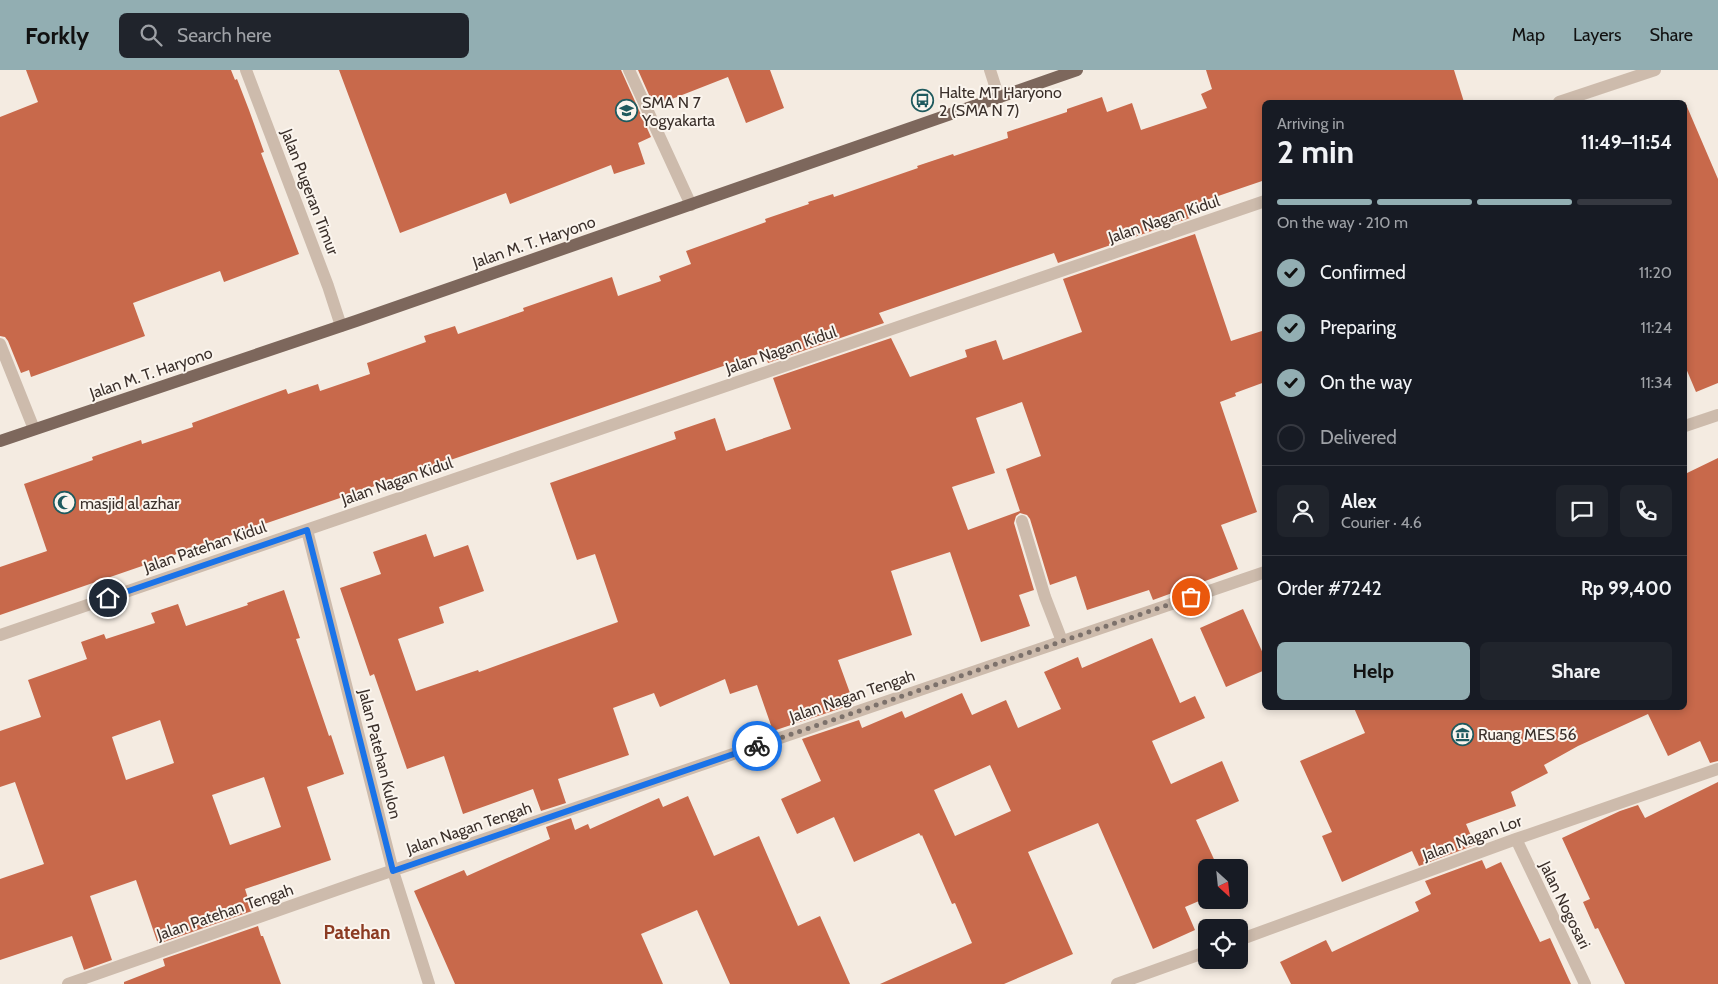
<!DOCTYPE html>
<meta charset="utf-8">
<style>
:root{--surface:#171b24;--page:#20242c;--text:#f1f3f6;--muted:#9ea1a6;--line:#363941;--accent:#92aeb2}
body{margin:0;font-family:Cabin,sans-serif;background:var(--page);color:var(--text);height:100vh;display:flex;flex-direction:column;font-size:19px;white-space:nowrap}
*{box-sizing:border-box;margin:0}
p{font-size:16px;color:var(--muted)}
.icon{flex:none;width:28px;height:28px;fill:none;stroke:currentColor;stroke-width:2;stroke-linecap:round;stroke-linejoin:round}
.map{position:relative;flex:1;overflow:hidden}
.side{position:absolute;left:1262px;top:30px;width:425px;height:610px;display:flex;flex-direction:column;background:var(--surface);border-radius:8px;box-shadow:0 2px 8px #0003}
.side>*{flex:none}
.needle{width:32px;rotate:153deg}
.controls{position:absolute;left:1198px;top:789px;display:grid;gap:10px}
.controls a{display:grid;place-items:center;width:50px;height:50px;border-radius:8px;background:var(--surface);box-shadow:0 2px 8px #0003;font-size:25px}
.pin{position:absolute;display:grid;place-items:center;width:42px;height:42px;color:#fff;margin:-21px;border:2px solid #fff;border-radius:50%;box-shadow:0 1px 5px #0007}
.courier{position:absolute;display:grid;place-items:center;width:50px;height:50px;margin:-25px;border:4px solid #1a73e8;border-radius:50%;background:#fff;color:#222;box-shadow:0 1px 6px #0007}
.headline em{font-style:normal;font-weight:700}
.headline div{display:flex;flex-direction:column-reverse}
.headline{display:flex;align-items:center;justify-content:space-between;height:85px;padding:0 15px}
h1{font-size:32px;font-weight:700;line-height:38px}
.bar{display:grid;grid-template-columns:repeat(4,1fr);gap:8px 5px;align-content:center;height:60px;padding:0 15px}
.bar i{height:6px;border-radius:4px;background:var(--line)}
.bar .current{background:var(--accent)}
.bar p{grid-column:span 4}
.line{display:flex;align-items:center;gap:12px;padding:0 15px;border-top:1px solid var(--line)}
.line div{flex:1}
.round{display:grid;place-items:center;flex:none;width:52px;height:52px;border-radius:8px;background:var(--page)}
ol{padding:0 15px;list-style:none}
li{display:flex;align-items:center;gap:15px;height:55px}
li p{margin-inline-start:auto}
li .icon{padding:5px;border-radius:50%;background:var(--accent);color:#111;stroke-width:4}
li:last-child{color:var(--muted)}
li i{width:28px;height:28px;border:2px solid var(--line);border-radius:50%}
.primary-button{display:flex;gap:10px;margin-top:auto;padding:10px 15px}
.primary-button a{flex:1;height:58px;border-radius:8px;background:var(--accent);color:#111;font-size:20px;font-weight:700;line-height:58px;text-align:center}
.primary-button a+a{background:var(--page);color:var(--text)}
header{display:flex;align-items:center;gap:30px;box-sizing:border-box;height:70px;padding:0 25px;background:var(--accent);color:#111}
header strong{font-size:24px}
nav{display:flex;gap:28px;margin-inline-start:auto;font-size:18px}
.search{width:350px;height:45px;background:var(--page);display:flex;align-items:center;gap:12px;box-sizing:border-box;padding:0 18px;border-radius:8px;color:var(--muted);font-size:19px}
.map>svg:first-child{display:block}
.building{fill:#c8694b;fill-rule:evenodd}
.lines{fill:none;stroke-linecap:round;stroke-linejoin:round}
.lane{stroke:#cdbbac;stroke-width:12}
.street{stroke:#cdbbac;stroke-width:12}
.primary{stroke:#7d675c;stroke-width:12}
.done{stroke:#7c716b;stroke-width:5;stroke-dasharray:0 9}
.route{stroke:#1a73e8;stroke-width:6}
.labels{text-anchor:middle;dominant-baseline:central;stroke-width:4;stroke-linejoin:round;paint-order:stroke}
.poi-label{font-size:16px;fill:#3b302b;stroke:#fbf5ee;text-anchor:start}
.street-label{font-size:16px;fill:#3b302b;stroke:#fbf5ee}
.quarter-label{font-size:19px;font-weight:bold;fill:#8c3b22;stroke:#fbf5ee}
</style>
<header>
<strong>Forkly</strong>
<div class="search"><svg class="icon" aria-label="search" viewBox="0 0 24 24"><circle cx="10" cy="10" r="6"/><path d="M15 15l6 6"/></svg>Search here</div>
<nav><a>Map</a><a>Layers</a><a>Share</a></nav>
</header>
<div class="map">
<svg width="1718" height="914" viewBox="0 0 1718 914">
<rect width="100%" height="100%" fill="#f4ebe1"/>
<path class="building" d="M 26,0 L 231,0 L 235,10 L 237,9 L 249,40 L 264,82 L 261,83 L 299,184 L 224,212 L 220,201 L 133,233 L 145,266 L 31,307 L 29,300 L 21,303 L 8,271 L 5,267 L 0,266 L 0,47 L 38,32 Z
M 339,0 L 621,0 L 651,67 L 638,73 L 645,94 L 614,104 L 611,95 L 510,134 L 506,123 L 400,163 Z
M 638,0 L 770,0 L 784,38 L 746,53 L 728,7 L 654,36 Z
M 1206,0 L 1454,0 L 1464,32 L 1265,32 L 1265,110 L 1186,137 L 1190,148 L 1058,193 L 1054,183 L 879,243 L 884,253 L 768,293 L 764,282 L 0,545 L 0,497 L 47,481 L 24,414 L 93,390 L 92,387 L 141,370 L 142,374 L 193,357 L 192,353 L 286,319 L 288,324 L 318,314 L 320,321 L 370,304 L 367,293 L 426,272 L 424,266 L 455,256 L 458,264 L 524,241 L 523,238 L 612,207 L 618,226 L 661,211 L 659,206 L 691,194 L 686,181 L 766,152 L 765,149 L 809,134 L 808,132 L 833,124 L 834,127 L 918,98 L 917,96 L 953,84 L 954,86 L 1008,68 L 1007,62 L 1067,42 L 1067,39 L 1102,27 L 1107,42 L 1132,33 L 1141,60 L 1207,38 L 1201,24 L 1212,19 Z
M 1685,32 L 1718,109 L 1718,313 L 1696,322 L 1685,296 Z
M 1195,164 L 1231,271 L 1265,260 L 1265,312 L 1235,323 L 1236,326 L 1220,332 L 1257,442 L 1221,455 L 1238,499 L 1153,530 L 1149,520 L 1087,540 L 1076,506 L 1050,515 L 1030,449 L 1027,445 L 1020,443 L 1016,446 L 1014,453 L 1034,520 L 1019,525 L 1030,556 L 981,572 L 950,482 L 891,501 L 912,565 L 838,590 L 854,634 L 773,661 L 757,615 L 730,624 L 725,609 L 660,637 L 654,623 L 613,638 L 629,685 L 558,709 L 566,733 L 541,741 L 533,719 L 463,744 L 444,686 L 407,699 L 374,604 L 370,606 L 340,518 L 381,504 L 373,482 L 426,464 L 434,487 L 468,475 L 484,521 L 439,537 L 444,553 L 398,569 L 416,621 L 478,600 L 479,602 L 618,552 L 595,484 L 577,490 L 550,413 L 676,369 L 674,362 L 715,348 L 726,381 L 791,359 L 773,308 L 891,268 L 910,307 L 967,287 L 965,280 L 996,270 L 1003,290 L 1082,262 L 1063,209 ZM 1022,332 L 1041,386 L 1006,399 L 1020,441 L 968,460 L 952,417 L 995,403 L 976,348 Z
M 1718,388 L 1718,691 L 1710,693 L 1700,671 L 1668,686 L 1648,644 L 1578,676 L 1544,695 L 1548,703 L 1511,722 L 1516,736 L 1466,754 L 1475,775 L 1419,796 L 1412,781 L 1342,812 L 1322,766 L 1332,762 L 1300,691 L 1365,663 L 1354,638 L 1685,638 L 1685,404 Z
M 284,520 L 300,568 L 296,569 L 329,666 L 331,665 L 344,704 L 307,717 L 331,790 L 245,819 L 252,841 L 158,874 L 136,810 L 90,826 L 112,890 L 84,900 L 72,866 L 0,890 L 0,809 L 44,794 L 15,712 L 0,717 L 0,661 L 41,647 L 28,610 L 87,589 L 81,572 L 104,564 L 106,569 L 155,553 L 151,543 L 178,534 L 186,556 L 248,535 L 247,533 ZM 160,650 L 174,693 L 126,710 L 112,667 ZM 264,707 L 281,757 L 230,775 L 212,725 Z
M 1243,539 L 1265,588 L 1265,600 L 1226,617 L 1200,558 Z
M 1152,568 L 1180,633 L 1195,626 L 1205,648 L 1152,671 L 1171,714 L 1222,691 L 1239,731 L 1196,750 L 1218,798 L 1206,798 L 1206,828 L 1185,837 L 1195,860 L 1153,879 L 1098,753 L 1028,782 L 1073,884 L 1004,914 L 880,914 L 972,873 L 955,833 L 952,834 L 922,765 L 921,766 L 919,763 L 854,792 L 834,747 L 797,764 L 781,729 L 821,711 L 802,669 L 859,650 L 862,658 L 902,641 L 905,648 L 962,623 L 972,645 L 1006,630 L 1018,658 L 1061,639 L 1044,602 L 1078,587 L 1082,598 ZM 990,695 L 1011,741 L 955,766 L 934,720 Z
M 1718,712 L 1718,914 L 1625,914 L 1598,858 L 1595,859 L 1583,832 L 1590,829 L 1562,768 L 1620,741 L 1638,735 L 1645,748 Z
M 688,726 L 714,786 L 759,766 L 798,856 L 820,846 L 850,914 L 730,914 L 697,840 L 641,864 L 663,914 L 455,914 L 414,821 L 464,800 L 467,806 L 550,769 L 546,757 L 571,748 L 575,760 L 588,754 L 590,759 L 659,728 L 663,737 Z
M 1482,790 L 1486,799 L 1501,792 L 1540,872 L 1550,868 L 1571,914 L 1291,914 L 1280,892 L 1326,870 L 1332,882 L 1419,841 L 1415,832 L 1431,824 L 1425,811 Z
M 258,856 L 261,866 L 263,866 L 281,914 L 124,914 L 124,912 L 165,896 L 163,889 Z"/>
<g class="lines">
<path class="lane" d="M 629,0 L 691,135
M 1022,451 L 1045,527 L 1062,571"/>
<path class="street" d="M 246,0 L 328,216 L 341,256
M 990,0 L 999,28
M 1559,32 L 1655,0
M 0,274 L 34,359
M 1685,356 L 1718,345
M 307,460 L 393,801 L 429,914
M 0,565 L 1265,131
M 1516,769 L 1585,914
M 1239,870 L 1516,769 L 1718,699
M 68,914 L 356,813 L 1265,502
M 1117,914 L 1206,882"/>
<path class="primary" d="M 0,371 L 356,251 L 1077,0"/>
</g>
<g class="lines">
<path class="done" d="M 757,676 L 1191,527"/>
<path class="route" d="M 108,528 L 307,460 L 393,801 L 757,676"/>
</g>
<defs>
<symbol id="bus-ring" viewBox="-11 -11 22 22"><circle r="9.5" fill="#fbf5ee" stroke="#1f5a5e" stroke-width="1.5"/><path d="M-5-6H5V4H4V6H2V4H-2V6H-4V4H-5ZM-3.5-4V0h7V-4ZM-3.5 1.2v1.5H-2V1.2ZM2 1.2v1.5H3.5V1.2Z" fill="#1f5a5e"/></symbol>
<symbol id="school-ring" viewBox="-11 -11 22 22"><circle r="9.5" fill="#fbf5ee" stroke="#1f5a5e" stroke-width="1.5"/><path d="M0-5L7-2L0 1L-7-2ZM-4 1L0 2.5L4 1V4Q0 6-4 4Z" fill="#1f5a5e"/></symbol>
<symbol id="mosque-ring" viewBox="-11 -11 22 22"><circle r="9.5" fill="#fbf5ee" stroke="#1f5a5e" stroke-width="1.5"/><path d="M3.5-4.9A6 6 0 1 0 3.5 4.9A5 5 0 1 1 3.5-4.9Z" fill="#1f5a5e"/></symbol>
<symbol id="museum-ring" viewBox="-11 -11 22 22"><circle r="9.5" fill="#fbf5ee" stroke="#1f5a5e" stroke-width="1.5"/><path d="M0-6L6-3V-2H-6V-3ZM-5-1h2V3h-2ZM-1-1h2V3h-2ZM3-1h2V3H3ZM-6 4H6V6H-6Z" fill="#1f5a5e"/></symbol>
</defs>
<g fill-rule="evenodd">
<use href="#bus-ring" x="910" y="18" width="25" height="25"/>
<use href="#school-ring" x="614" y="28" width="25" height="25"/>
<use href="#mosque-ring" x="52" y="420" width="25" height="25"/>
<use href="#museum-ring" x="1450" y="652" width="25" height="25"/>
</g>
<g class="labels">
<g class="poi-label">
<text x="939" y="22">Halte MT Haryono<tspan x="939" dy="18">2 (SMA N 7)</tspan></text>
<text x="642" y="32">SMA N 7<tspan x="642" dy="18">Yogyakarta</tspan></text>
<text x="80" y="433">masjid al azhar</text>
<text x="1478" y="664">Ruang MES 56</text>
</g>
<g class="street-label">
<text transform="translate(310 122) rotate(69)">Jalan Pugeran Timur</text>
<text transform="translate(1164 149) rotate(-19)">Jalan Nagan Kidul</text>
<text transform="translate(534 172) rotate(-19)">Jalan M. T. Haryono</text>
<text transform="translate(781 280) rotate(-19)">Jalan Nagan Kidul</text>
<text transform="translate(151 303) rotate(-19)">Jalan M. T. Haryono</text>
<text transform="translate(397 411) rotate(-19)">Jalan Nagan Kidul</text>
<text transform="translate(205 477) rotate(-19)">Jalan Patehan Kidul</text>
<text transform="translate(852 626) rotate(-19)">Jalan Nagan Tengah</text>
<text transform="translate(380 684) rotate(76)">Jalan Patehan Kulon</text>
<text transform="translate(469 758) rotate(-19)">Jalan Nagan Tengah</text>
<text transform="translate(1472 768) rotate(-20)">Jalan Nagan Lor</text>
<text transform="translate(1565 835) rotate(64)">Jalan Nogosari</text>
<text transform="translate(225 842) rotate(-19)">Jalan Patehan Tengah</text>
</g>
<g class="quarter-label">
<text x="357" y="862">Patehan</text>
</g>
</g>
</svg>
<div class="controls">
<a><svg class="needle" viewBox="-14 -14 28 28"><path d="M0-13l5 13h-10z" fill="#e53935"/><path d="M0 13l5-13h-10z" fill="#9ea1a6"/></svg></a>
<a><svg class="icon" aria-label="locate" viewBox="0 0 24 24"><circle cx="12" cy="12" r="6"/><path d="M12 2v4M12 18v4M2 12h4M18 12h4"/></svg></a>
</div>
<div class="pin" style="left:1191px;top:527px;background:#ea580c"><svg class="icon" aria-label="bag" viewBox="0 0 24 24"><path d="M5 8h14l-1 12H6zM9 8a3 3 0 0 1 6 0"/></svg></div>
<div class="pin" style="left:108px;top:528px;background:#1f2937"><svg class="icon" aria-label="home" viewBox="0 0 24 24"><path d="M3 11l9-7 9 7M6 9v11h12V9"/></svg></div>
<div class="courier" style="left:757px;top:676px"><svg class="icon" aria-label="bike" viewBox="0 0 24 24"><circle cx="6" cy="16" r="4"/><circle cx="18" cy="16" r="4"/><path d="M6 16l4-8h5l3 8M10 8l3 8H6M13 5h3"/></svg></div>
<section class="side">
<div class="headline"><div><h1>2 min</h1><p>Arriving in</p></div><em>11:49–11:54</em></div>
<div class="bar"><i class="current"></i><i class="current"></i><i class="current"></i><i></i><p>On the way · 210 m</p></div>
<ol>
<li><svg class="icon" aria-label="check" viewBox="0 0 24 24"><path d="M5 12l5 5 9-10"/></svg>Confirmed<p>11:20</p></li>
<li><svg class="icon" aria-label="check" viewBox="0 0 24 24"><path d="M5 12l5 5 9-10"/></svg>Preparing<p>11:24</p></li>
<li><svg class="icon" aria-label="check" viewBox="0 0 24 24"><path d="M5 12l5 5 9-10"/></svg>On the way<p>11:34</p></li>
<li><i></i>Delivered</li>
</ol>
<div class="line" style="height:90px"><a class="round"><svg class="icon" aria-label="person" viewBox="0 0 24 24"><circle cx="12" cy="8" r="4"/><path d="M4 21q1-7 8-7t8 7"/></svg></a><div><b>Alex</b><p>Courier · 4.6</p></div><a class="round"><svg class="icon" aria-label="chat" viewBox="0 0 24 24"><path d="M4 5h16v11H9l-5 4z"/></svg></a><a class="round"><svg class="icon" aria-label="phone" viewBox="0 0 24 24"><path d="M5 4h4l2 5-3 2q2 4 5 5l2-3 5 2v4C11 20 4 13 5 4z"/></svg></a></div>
<div class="line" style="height:65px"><div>Order #7242</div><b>Rp 99,400</b></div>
<div class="primary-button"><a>Help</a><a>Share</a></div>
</section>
</div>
